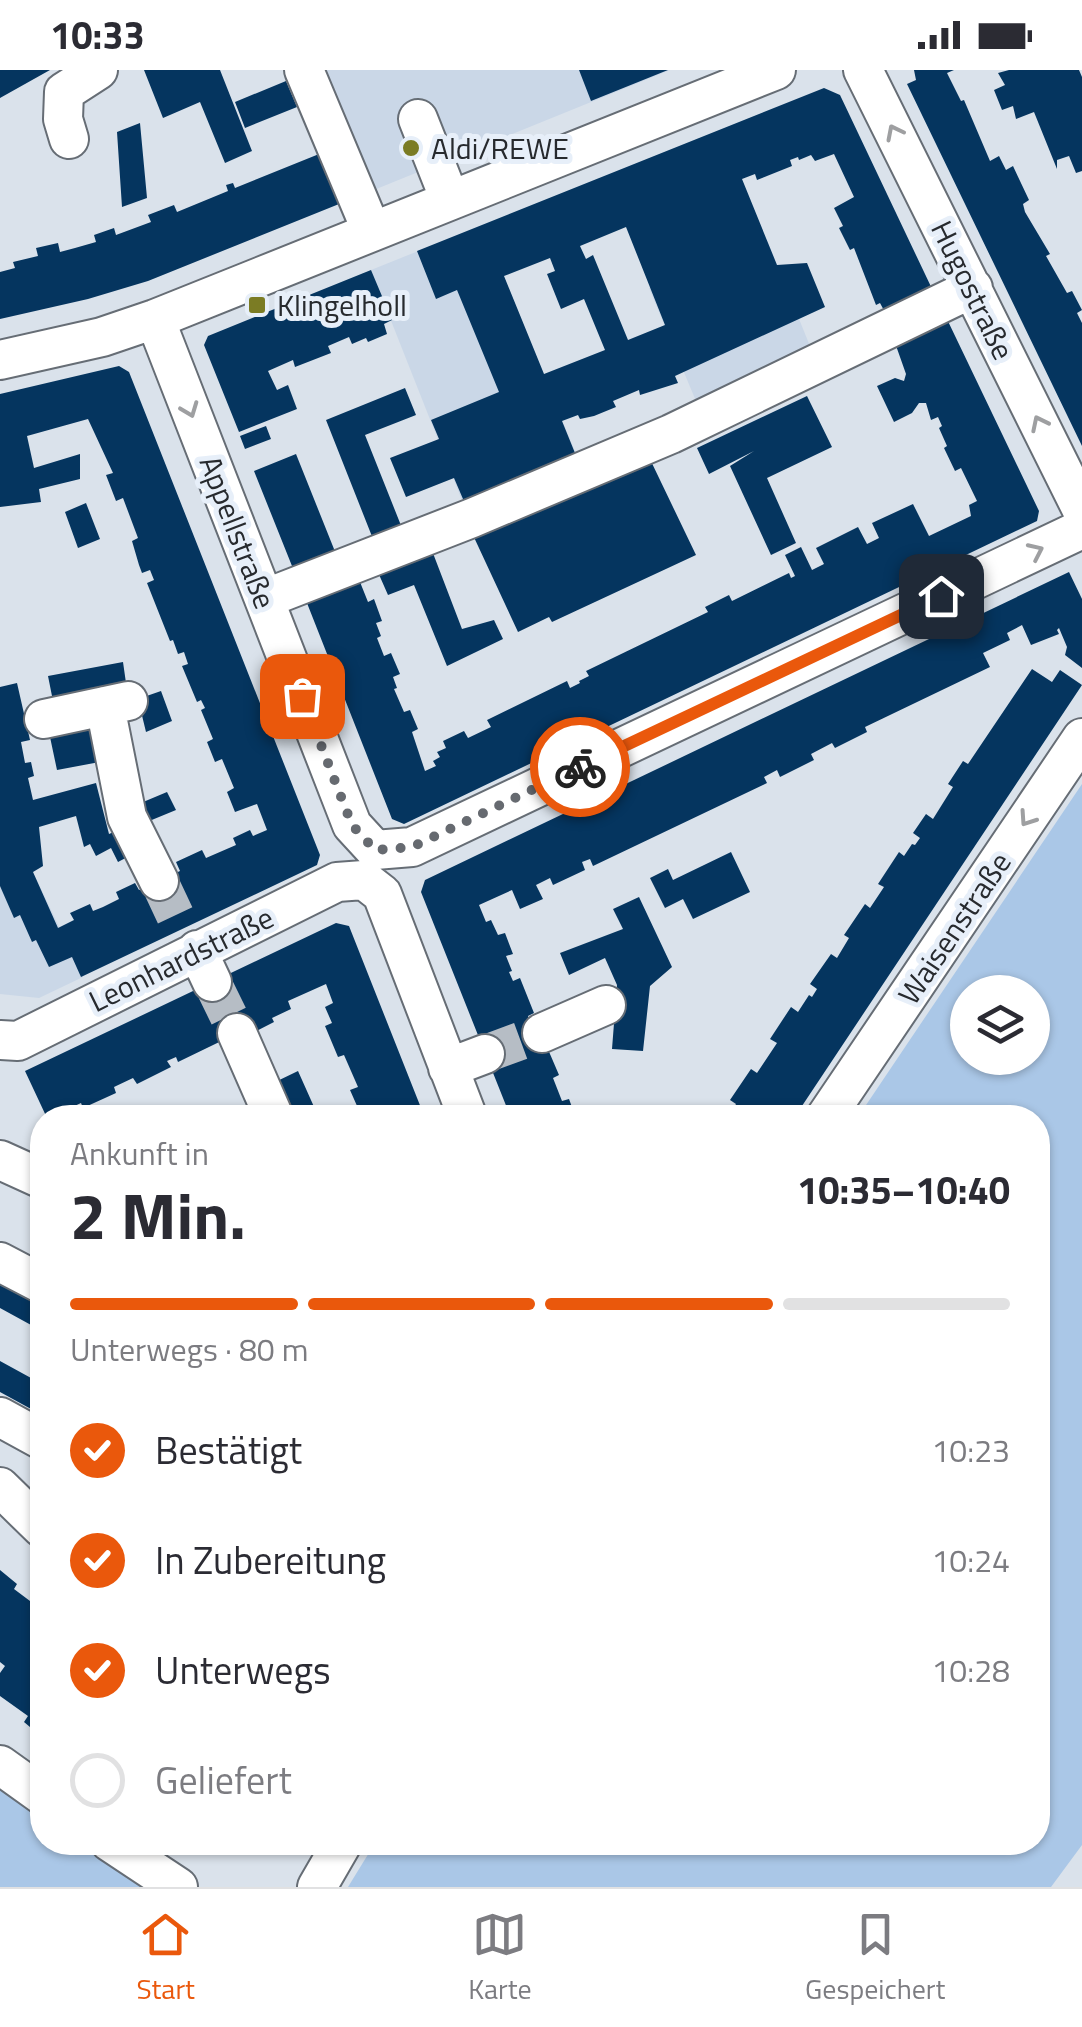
<!DOCTYPE html>
<html lang="de">
<meta charset="utf-8">
<style>
:root{--surface:#fff;--page:#f7f7f7;--text:#2b2b33;--muted:#7c7c81;--line:#e1e1e2;--accent:#ea580c}
body{margin:0;font-family:"Titillium Web",sans-serif;background:var(--page);color:var(--text);height:100vh;display:flex;flex-direction:column;font-size:38px;white-space:nowrap}
*{box-sizing:border-box;margin:0}
p{font-size:32px;color:var(--muted)}
.icon{flex:none;width:55px;height:55px;fill:none;stroke:currentColor;stroke-width:2;stroke-linecap:round;stroke-linejoin:round}
.map{position:relative;flex:1;overflow:hidden}
.drawer{position:absolute;left:30px;top:1035px;width:1020px;height:750px;display:flex;flex-direction:column;background:var(--surface);border-radius:40px;box-shadow:0 2px 8px #0004}
.drawer>*{flex:none}
.fabs{position:absolute;left:950px;top:905px;display:grid;gap:20px}
.fabs a{display:grid;place-items:center;width:100px;height:100px;border-radius:50%;background:var(--surface);box-shadow:0 2px 8px #0004;font-size:50px}
.pin{position:absolute;display:grid;place-items:center;width:85px;height:85px;color:#fff;margin:-42px;border-radius:20px;box-shadow:0 5px 15px #0006}
.courier{position:absolute;display:grid;place-items:center;width:100px;height:100px;margin:-50px;border:8px solid #ea580c;border-radius:50%;background:#fff;color:#222;box-shadow:0 2px 12px #0007}
.summary em{font-style:normal;font-weight:700}
.summary div{display:flex;flex-direction:column-reverse}
.summary{display:flex;align-items:center;justify-content:space-between;height:170px;padding:0 40px}
h1{font-size:65px;font-weight:700;line-height:75px}
.bar{display:grid;grid-template-columns:repeat(4,1fr);gap:15px 10px;align-content:center;height:120px;padding:0 40px}
.bar i{height:12px;border-radius:8px;background:var(--line)}
.bar .current{background:var(--accent)}
.bar p{grid-column:span 4}
ol{padding:0 40px;list-style:none}
li{display:flex;align-items:center;gap:30px;height:110px}
li p{margin-inline-start:auto}
li .icon{padding:10px;border-radius:50%;background:var(--accent);color:#fff;stroke-width:4}
li:last-child{color:var(--muted)}
li i{width:55px;height:55px;border:5px solid var(--line);border-radius:50%}
.status{display:flex;justify-content:space-between;align-items:center;height:70px;padding:0 50px;background:var(--surface);direction:ltr}
.status svg{height:28px;fill:currentColor}
.tab-bar{display:flex;justify-content:space-around;align-items:center;height:140px;border-top:2px solid var(--line);background:var(--surface);font-size:28px;color:var(--muted)}
.tab-bar a{display:grid;justify-items:center;gap:5px}
.tab-bar .current{color:var(--accent)}
.map>svg:first-child{display:block}
.built{fill:#cad7e7}
.green{fill:#aac7e7;fill-rule:evenodd}
.building{fill:#05355f;fill-rule:evenodd}
.lines{fill:none;stroke-linecap:round;stroke-linejoin:round}
.minor-tunnel{stroke:#b6bdc5;stroke-width:38;stroke-dasharray:38 19;stroke-linecap:butt}
.minor-casing{stroke:#666d75;stroke-width:42}
.minor{stroke:#fff;stroke-width:38}
.oneway{stroke:#9e9fa1}
.done{stroke:#666a70;stroke-width:10;stroke-dasharray:0 18}
.route{stroke:#ea580c;stroke-width:12}
.poi-dot{fill:#7b7c24;stroke:#e7eff9;stroke-width:4}
.labels{text-anchor:middle;dominant-baseline:central;stroke-width:10;stroke-linejoin:round;paint-order:stroke}
.poi-label{font-size:30px;fill:#272a2e;stroke:#e7eff9;text-anchor:start}
.street-label{font-size:30px;fill:#272a2e;stroke:#e7eff9}
</style>
<div class="status"><b>10:33</b><svg viewBox="0 0 49 12"><path d="M0 12V9h3v3zM5 12V6h3v6zM10 12V3h3v9zM15 12V0h3v12zM26 1h20v11H26zM47 4h2v5h-2z"/></svg></div>
<div class="map">
<svg width="1082" height="1817" viewBox="0 0 1082 1817">
<rect width="100%" height="100%" fill="#dae2eb"/>
<path class="built" d="M 312,0 L 670,0 L 364,124 Z
M 483,155 L 578,389 L 465,438 L 371,200 Z
M 767,170 L 812,281 L 698,336 L 649,218 Z
M 33,802 L 83,907 L 39,928 L 0,924 L 0,811 Z"/>
<path class="green" d="M 1082,714 L 1082,1775 L 1051,1817 L 348,1817 L 375,1773 L 1038,1772 L 1038,1048 L 858,1047 ZM 968,922 L 1032,922 L 1032,988 L 968,988 Z
M 0,1709 L 42,1742 L 42,1772 L 83,1773 L 159,1817 L 0,1817 Z"/>
<path class="building" d="M 0,0 L 50,0 L 0,28 Z
M 144,0 L 220,0 L 252,81 L 225,93 L 200,32 L 163,48 Z
M 579,0 L 668,0 L 591,31 Z
M 914,0 L 954,0 L 947,3 L 961,31 L 964,30 L 990,91 L 999,86 L 1006,100 L 1013,96 L 1029,130 L 1023,134 L 1025,142 L 1050,184 L 1046,186 L 1067,223 L 1072,221 L 1082,240 L 1077,243 L 1082,253 L 1082,376 L 907,14 L 916,10 Z
M 1009,0 L 1079,0 L 1082,7 L 1082,101 L 1076,103 L 1069,86 L 1057,90 L 1057,99 L 1034,42 L 1016,49 L 1013,36 L 1002,40 L 994,20 L 1005,15 L 998,3 Z
M 286,11 L 297,37 L 245,58 L 235,32 Z
M 824,18 L 840,25 L 934,223 L 887,246 L 880,233 L 876,235 L 854,178 L 850,180 L 839,158 L 843,156 L 834,138 L 854,127 L 834,84 L 815,91 L 811,85 L 799,90 L 798,87 L 790,90 L 792,96 L 757,110 L 755,104 L 742,109 L 777,195 L 807,193 L 825,237 L 675,306 L 678,313 L 640,325 L 639,320 L 613,331 L 616,337 L 594,346 L 580,349 L 578,345 L 562,351 L 577,388 L 466,436 L 454,408 L 406,427 L 390,388 L 439,369 L 431,350 L 499,322 L 457,220 L 436,229 L 417,181 ZM 626,157 L 665,255 L 628,270 L 593,185 L 586,189 L 580,176 ZM 550,188 L 555,201 L 547,204 L 561,239 L 584,229 L 605,280 L 544,304 L 504,206 Z
M 140,53 L 147,128 L 122,137 L 117,62 Z
M 329,80 L 349,130 L 148,211 L 88,229 L 0,249 L 0,202 L 15,198 L 13,192 L 38,186 L 36,178 L 58,173 L 60,182 L 75,178 L 96,172 L 94,165 L 114,158 L 116,165 L 151,152 L 148,145 L 174,135 L 177,142 L 228,121 L 226,115 L 233,113 L 235,118 Z
M 371,200 L 392,250 L 384,254 L 387,264 L 368,272 L 366,268 L 352,274 L 349,267 L 328,276 L 331,283 L 295,297 L 293,290 L 268,301 L 277,320 L 288,315 L 297,339 L 239,362 L 204,275 L 208,266 Z
M 945,245 L 1039,441 L 1037,451 L 404,754 L 392,749 L 305,528 L 358,507 L 368,532 L 374,529 L 382,551 L 376,553 L 381,566 L 377,568 L 384,586 L 391,583 L 400,604 L 393,607 L 397,618 L 394,619 L 404,642 L 410,640 L 418,659 L 412,662 L 425,701 L 436,696 L 433,691 L 440,687 L 437,682 L 446,678 L 443,671 L 464,661 L 468,668 L 491,657 L 487,650 L 567,611 L 570,618 L 580,613 L 579,611 L 589,606 L 586,601 L 708,542 L 705,537 L 729,525 L 732,531 L 789,503 L 791,508 L 795,506 L 785,485 L 801,477 L 812,500 L 824,494 L 816,478 L 858,457 L 867,474 L 879,468 L 872,453 L 913,434 L 929,466 L 971,446 L 969,435 L 977,431 L 961,398 L 955,401 L 944,378 L 947,376 L 939,358 L 942,356 L 938,347 L 931,350 L 926,333 L 919,333 L 912,343 L 894,352 L 877,316 L 895,308 L 904,311 L 906,304 L 894,270 Z
M 119,296 L 129,302 L 320,785 L 317,795 L 81,907 L 72,887 L 49,897 L 36,870 L 32,872 L 20,845 L 14,848 L 0,816 L 0,617 L 17,613 L 30,670 L 21,672 L 25,693 L 31,692 L 34,706 L 28,708 L 33,730 L 96,713 L 109,764 L 123,758 L 135,783 L 118,792 L 111,778 L 96,786 L 90,774 L 84,777 L 76,746 L 39,757 L 43,796 L 33,802 L 58,858 L 74,850 L 70,843 L 90,834 L 93,841 L 103,837 L 119,829 L 116,822 L 135,813 L 139,820 L 180,801 L 176,792 L 202,780 L 206,788 L 236,775 L 233,768 L 250,760 L 253,766 L 267,760 L 257,734 L 235,742 L 227,722 L 234,718 L 222,689 L 215,692 L 207,672 L 213,669 L 201,640 L 205,638 L 201,630 L 197,632 L 182,596 L 188,594 L 184,582 L 178,584 L 173,570 L 170,571 L 147,513 L 154,510 L 150,500 L 142,503 L 139,495 L 132,471 L 138,468 L 123,428 L 116,431 L 106,405 L 113,403 L 88,349 L 27,366 L 34,398 L 80,384 L 80,409 L 39,419 L 41,432 L 0,437 L 0,324 Z
M 405,318 L 416,345 L 365,365 L 404,463 L 375,474 L 326,350 Z
M 807,326 L 832,377 L 767,408 L 796,473 L 771,485 L 730,396 L 754,381 L 709,404 L 697,378 Z
M 266,356 L 271,369 L 245,379 L 240,366 Z
M 296,384 L 338,489 L 296,506 L 254,401 Z
M 648,385 L 696,485 L 552,552 L 549,547 L 518,562 L 472,463 Z
M 86,433 L 100,469 L 78,478 L 65,442 Z
M 431,478 L 462,559 L 494,550 L 503,569 L 447,596 L 414,515 L 388,525 L 377,500 Z
M 1069,502 L 1082,529 L 1082,598 L 1065,585 L 1067,577 L 1059,558 L 1057,560 L 1059,564 L 1031,575 L 1022,555 L 1007,563 L 1010,570 L 983,583 L 990,597 L 865,657 L 867,662 L 835,678 L 832,673 L 811,684 L 814,690 L 780,707 L 777,700 L 764,707 L 767,713 L 593,796 L 590,789 L 582,792 L 585,800 L 553,815 L 550,808 L 536,815 L 543,829 L 520,839 L 512,820 L 479,835 L 486,852 L 491,850 L 498,865 L 505,863 L 513,884 L 506,886 L 512,901 L 509,902 L 513,911 L 520,908 L 534,943 L 528,946 L 533,960 L 544,970 L 559,1005 L 553,1008 L 562,1031 L 569,1029 L 576,1048 L 511,1048 L 421,822 L 425,810 Z
M 123,592 L 127,620 L 54,636 L 48,606 Z
M 1032,599 L 1052,612 L 1060,600 L 1082,615 L 794,1048 L 728,1048 L 736,1034 L 730,1030 L 751,999 L 757,1003 L 777,973 L 770,969 L 791,937 L 798,942 L 809,925 L 812,927 L 817,919 L 810,914 L 831,884 L 837,888 L 849,868 L 844,865 L 865,834 L 870,838 L 884,817 L 878,814 L 899,782 L 904,786 L 912,774 L 915,775 L 920,768 L 913,763 L 926,744 L 933,749 L 953,717 L 948,714 L 963,691 L 968,694 Z
M 161,621 L 172,651 L 146,662 L 138,629 Z
M 97,657 L 105,691 L 57,700 L 50,667 Z
M 167,722 L 176,740 L 142,754 L 136,735 Z
M 731,782 L 750,822 L 693,849 L 683,829 L 665,838 L 650,808 L 668,799 L 673,810 Z
M 639,827 L 672,897 L 650,916 L 643,981 L 612,979 L 617,915 L 605,888 L 569,905 L 560,883 L 623,859 L 613,839 Z
M 336,853 L 349,856 L 425,1048 L 370,1048 L 367,1042 L 361,1045 L 350,1020 L 358,1017 L 344,985 L 338,987 L 325,956 L 332,953 L 325,937 L 333,933 L 326,914 L 288,931 L 291,939 L 272,948 L 274,952 L 245,967 L 242,961 L 178,992 L 176,987 L 167,991 L 171,997 L 137,1014 L 133,1008 L 114,1017 L 116,1023 L 83,1038 L 81,1033 L 68,1039 L 72,1048 L 47,1048 L 25,1001 Z
M 298,1001 L 319,1048 L 285,1048 L 269,1015 Z
M 0,1207 L 42,1230 L 42,1261 L 0,1238 Z
M 0,1291 L 42,1314 L 42,1345 L 0,1322 Z
M 0,1500 L 17,1514 L 14,1519 L 42,1540 L 42,1548 L 30,1564 L 42,1573 L 42,1667 L 24,1652 L 28,1646 L 0,1626 L 0,1603 L 5,1596 L 0,1592 Z"/>
<g class="lines">
<path class="minor-tunnel" d="M 159,811 L 182,860
M 212,912 L 237,963
M 485,984 L 542,963"/>
<defs>
<path id="minor" d="M 304,0 L 372,162
M 863,0 L 1082,440
M 418,49 L 450,130
M 69,69 L 63,49 L 64,22 L 98,0
M 155,249 L 352,755 L 375,780 L 412,777 L 1082,459
M 0,290 L 102,267 L 155,249 L 776,0
M 264,529 L 472,448 L 671,364 L 973,218
M 105,636 L 127,747 L 159,811
M 44,649 L 128,631
M 197,880 L 212,912
M 237,963 L 273,1045
M 542,963 L 606,935
M 0,970 L 18,971 L 337,812 L 364,810 L 382,824 L 468,1048
M 448,998 L 485,984
M 825,1048 L 1082,668
M 0,1090 L 42,1109
M 0,1192 L 42,1214
M 0,1347 L 42,1370
M 0,1417 L 42,1458
M 0,1695 L 42,1725
M 110,1772 L 178,1817
M 317,1817 L 343,1772"/>
</defs>
<use href="#minor" class="minor-casing"/>
<use href="#minor" class="minor"/>
</g>
<defs><path id="oneway-chevron" d="M-2-3.5L2.5 0L-2 3.5" fill="none" stroke-width="1.6" stroke-linecap="round" stroke-linejoin="round" transform="scale(2.5)"/></defs>
<g class="oneway">
<use href="#oneway-chevron" transform="translate(894 62) rotate(-117)"/>
<use href="#oneway-chevron" transform="translate(190 340) rotate(69)"/>
<use href="#oneway-chevron" transform="translate(1039 353) rotate(-116)"/>
<use href="#oneway-chevron" transform="translate(1036 481) rotate(-25)"/>
<use href="#oneway-chevron" transform="translate(1027 749) rotate(124)"/>
</g>
<g class="lines">
<path class="done" d="M 302,626 L 352,755 L 375,780 L 412,777 L 580,697"/>
<path class="route" d="M 580,697 L 941,526"/>
</g>
<g class="poi-dot">
<circle cx="411" cy="78" r="10"/>
<rect x="247" y="225" width="20" height="20" rx="5"/>
</g>
<g class="labels">
<g class="poi-label">
<text x="431" y="78">Aldi/REWE</text>
<text x="277" y="235">Klingelholl</text>
</g>
<g class="street-label">
<text transform="translate(973 220) rotate(64)">Hugostraße</text>
<text transform="translate(238 462) rotate(69)">Appellstraße</text>
<text transform="translate(954 858) rotate(-56)">Waisenstraße</text>
<text transform="translate(181 889) rotate(-26)">Leonhardstraße</text>
</g>
</g>
</svg>
<div class="fabs">
<a><svg class="icon" aria-label="layers" viewBox="0 0 24 24"><path d="M12 4l9 5-9 5-9-5zM3 14l9 5 9-5"/></svg></a>
</div>
<div class="pin" style="left:302px;top:626px;background:#ea580c"><svg class="icon" aria-label="bag" viewBox="0 0 24 24"><path d="M5 8h14l-1 12H6zM9 8a3 3 0 0 1 6 0"/></svg></div>
<div class="pin" style="left:941px;top:526px;background:#1f2937"><svg class="icon" aria-label="home" viewBox="0 0 24 24"><path d="M3 11l9-7 9 7M6 9v11h12V9"/></svg></div>
<div class="courier" style="left:580px;top:697px"><svg class="icon" aria-label="bike" viewBox="0 0 24 24"><circle cx="6" cy="16" r="4"/><circle cx="18" cy="16" r="4"/><path d="M6 16l4-8h5l3 8M10 8l3 8H6M13 5h3"/></svg></div>
<section class="drawer">
<div class="summary"><div><h1>2 Min.</h1><p>Ankunft in</p></div><em>10:35–10:40</em></div>
<div class="bar"><i class="current"></i><i class="current"></i><i class="current"></i><i></i><p>Unterwegs · 80 m</p></div>
<ol>
<li><svg class="icon" aria-label="check" viewBox="0 0 24 24"><path d="M5 12l5 5 9-10"/></svg>Bestätigt<p>10:23</p></li>
<li><svg class="icon" aria-label="check" viewBox="0 0 24 24"><path d="M5 12l5 5 9-10"/></svg>In Zubereitung<p>10:24</p></li>
<li><svg class="icon" aria-label="check" viewBox="0 0 24 24"><path d="M5 12l5 5 9-10"/></svg>Unterwegs<p>10:28</p></li>
<li><i></i>Geliefert</li>
</ol>
</section>
</div>
<nav class="tab-bar">
<a class="current"><svg class="icon" aria-label="home" viewBox="0 0 24 24"><path d="M3 11l9-7 9 7M6 9v11h12V9"/></svg>Start</a>
<a><svg class="icon" aria-label="map" viewBox="0 0 24 24"><path d="M3 6l6-2 6 2 6-2v14l-6 2-6-2-6 2zM9 4v14M15 6v14"/></svg>Karte</a>
<a><svg class="icon" aria-label="saved" viewBox="0 0 24 24"><path d="M7 4h10v16l-5-4-5 4z"/></svg>Gespeichert</a>
</nav>
